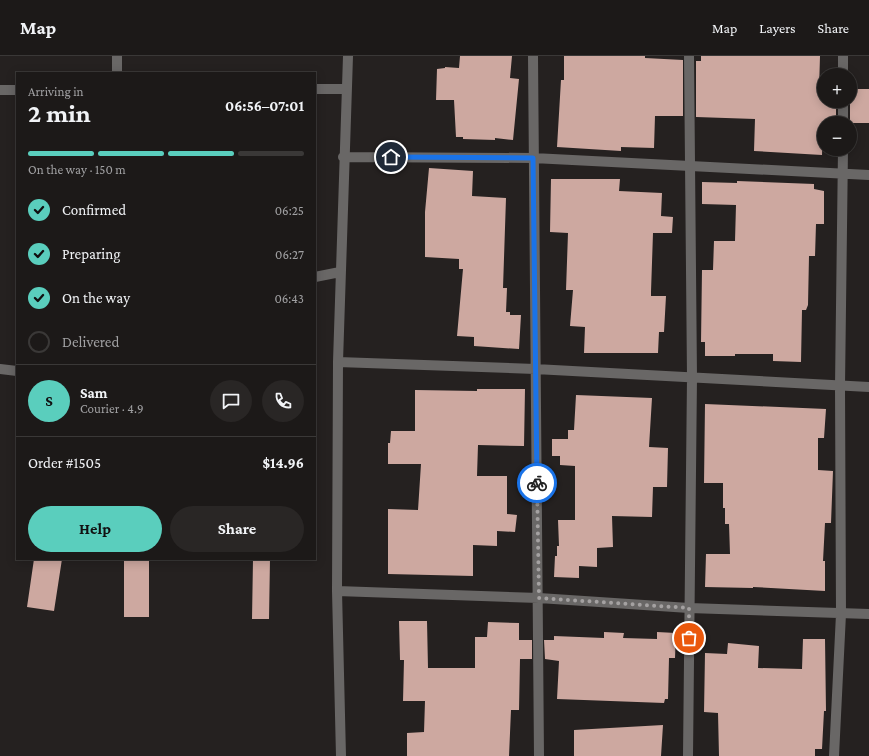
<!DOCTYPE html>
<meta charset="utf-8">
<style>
:root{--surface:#1c1918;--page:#292625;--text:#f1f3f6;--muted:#a0a0a2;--line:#3a3837;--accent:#5acebd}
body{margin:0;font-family:"Crimson Pro",serif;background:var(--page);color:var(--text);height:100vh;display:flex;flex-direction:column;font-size:15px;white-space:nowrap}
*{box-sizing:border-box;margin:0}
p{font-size:13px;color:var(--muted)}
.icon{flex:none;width:22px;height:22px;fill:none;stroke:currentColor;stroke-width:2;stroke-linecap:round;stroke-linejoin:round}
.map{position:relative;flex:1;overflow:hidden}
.sheet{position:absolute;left:16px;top:16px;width:300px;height:488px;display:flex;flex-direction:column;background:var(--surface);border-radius:0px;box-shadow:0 2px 10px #0003,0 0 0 1px var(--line)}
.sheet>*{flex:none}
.controls{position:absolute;left:817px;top:12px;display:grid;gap:8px}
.controls a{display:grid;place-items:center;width:40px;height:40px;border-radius:50%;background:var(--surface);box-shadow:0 2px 10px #0003,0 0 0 1px var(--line);font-size:20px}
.pin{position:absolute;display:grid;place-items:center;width:34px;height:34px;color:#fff;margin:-17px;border:2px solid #fff;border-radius:50%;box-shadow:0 1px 4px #0007}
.courier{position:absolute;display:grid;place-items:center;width:40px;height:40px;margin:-20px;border:3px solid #1a73e8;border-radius:50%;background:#fff;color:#222;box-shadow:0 1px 5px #0007}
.summary em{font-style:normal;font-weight:700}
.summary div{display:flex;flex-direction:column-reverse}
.summary{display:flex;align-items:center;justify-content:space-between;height:68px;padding:0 12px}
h1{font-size:26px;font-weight:700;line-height:30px}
.bar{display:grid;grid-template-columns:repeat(4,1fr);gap:6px 4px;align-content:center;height:48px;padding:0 12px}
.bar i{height:5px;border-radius:3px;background:var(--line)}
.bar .on{background:var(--accent)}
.bar p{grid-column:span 4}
.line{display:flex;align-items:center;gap:10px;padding:0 12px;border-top:1px solid var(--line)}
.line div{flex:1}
.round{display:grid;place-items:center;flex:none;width:42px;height:42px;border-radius:21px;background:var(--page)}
ol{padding:0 12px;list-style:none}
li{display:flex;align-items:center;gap:12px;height:44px}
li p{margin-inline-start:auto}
li .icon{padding:4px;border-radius:50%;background:var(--accent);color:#111;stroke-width:4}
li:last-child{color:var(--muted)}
li i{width:22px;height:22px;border:2px solid var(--line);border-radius:50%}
.action{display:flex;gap:8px;margin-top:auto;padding:8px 12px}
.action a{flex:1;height:46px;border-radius:24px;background:var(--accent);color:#111;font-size:16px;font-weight:700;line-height:46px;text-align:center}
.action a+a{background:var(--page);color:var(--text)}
header{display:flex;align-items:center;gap:24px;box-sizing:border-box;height:56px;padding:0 20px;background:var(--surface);border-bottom:1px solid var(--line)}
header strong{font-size:19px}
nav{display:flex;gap:22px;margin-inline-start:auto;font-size:14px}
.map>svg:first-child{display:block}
.building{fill:#cda8a0}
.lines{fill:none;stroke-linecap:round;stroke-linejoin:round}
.street{stroke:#696766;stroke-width:10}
.done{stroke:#a4a1a1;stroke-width:4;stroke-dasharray:0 7.2}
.route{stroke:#1a73e8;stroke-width:5}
</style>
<header>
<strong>Map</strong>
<nav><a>Map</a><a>Layers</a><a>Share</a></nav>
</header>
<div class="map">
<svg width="869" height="700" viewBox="0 0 869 700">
<rect width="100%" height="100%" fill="#252120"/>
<path class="building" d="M 460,0 L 512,0 L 510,22 L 519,23 L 513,84 L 495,82 L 495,84 L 463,83 L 463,81 L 456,81 L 454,44 L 436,44 L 437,13 L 445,12 L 445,11 L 459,12 Z
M 564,0 L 645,0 L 645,2 L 683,4 L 683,60 L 655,60 L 654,92 L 621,91 L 621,95 L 557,91 L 561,24 L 564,24 Z
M 701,0 L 820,0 L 819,34 L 824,34 L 824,45 L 836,45 L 836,67 L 823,67 L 822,99 L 754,95 L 755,63 L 696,61 L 696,5 L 701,5 Z
M 850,33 L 869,33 L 869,67 L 850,67 Z
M 429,112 L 473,115 L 472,140 L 506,142 L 503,232 L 507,232 L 506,256 L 510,256 L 510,259 L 521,259 L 519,293 L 474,290 L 474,281 L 457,280 L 463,213 L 459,213 L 459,203 L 425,201 L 425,156 Z
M 551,123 L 620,123 L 619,135 L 662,137 L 661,160 L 673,161 L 672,177 L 653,177 L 651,236 L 651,240 L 666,240 L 664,276 L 659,276 L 658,297 L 584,297 L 585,271 L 570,270 L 573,234 L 566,234 L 568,177 L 550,176 Z
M 737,125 L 814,128 L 814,133 L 824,135 L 824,168 L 816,168 L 815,200 L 809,200 L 808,249 L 806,254 L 802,254 L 801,306 L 773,305 L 773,298 L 735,298 L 735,300 L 705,300 L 705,286 L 701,286 L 702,214 L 713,214 L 714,185 L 735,185 L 736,149 L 702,148 L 702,126 L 737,127 Z
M 477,333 L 525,333 L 524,390 L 478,389 L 477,420 L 507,420 L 507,458 L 517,459 L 515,476 L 497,475 L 497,490 L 473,489 L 473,520 L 388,518 L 388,453 L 418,454 L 421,408 L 388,408 L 388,387 L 390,387 L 391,375 L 415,375 L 415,334 L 477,335 Z
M 576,339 L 652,342 L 649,391 L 668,392 L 667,431 L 653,431 L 652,461 L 612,460 L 613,491 L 597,492 L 597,511 L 579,510 L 579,522 L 554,521 L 555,500 L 557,500 L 557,490 L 559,490 L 558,464 L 575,464 L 575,410 L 560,409 L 560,400 L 552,400 L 552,383 L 568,383 L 568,374 L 574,374 Z
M 705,348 L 826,353 L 824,382 L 818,382 L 818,414 L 833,415 L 831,467 L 825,467 L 823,505 L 825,505 L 825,535 L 753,531 L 753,532 L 705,531 L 706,498 L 730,498 L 729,468 L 725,468 L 725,452 L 723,452 L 723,427 L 704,427 Z
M 34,503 L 62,503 L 54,555 L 27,551 Z
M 124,503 L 149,503 L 149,561 L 124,561 Z
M 253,503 L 270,503 L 269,563 L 252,563 Z
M 399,565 L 427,565 L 428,612 L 475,612 L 475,581 L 487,581 L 488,566 L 519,567 L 519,584 L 532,584 L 532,603 L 520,603 L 519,654 L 511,654 L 509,700 L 407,700 L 407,677 L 424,676 L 425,645 L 403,645 L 404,604 L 400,604 Z
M 604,576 L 624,577 L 623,582 L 657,583 L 657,576 L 676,577 L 675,602 L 669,602 L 668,643 L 665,643 L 664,647 L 557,643 L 559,605 L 545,603 L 544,584 L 554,584 L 554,580 L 604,582 Z
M 803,583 L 825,583 L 826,655 L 824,655 L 822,693 L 815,693 L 815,700 L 719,700 L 718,657 L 704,656 L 705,597 L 727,598 L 728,587 L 759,590 L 758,612 L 802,613 Z
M 663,669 L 661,700 L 574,700 L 574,674 Z"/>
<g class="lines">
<path class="street" d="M 117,0 L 117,17
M 533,0 L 539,700
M 843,0 L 843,19
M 315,33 L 346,33
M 0,34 L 17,34
M 843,45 L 843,67
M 343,101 L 533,102 L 869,119
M 315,221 L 340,216
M 338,306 L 535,313 L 869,331
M 0,313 L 17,315
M 337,535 L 539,542 L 689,552 L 869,558
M 341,700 L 337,535 L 338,306 L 348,0
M 688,700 L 692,321 L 689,0
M 834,700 L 841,558 L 840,330 L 843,93"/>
</g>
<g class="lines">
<path class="done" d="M 537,427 L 539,542 L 689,552 L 689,582"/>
<path class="route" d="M 391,101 L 533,102 L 537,427"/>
</g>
</svg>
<div class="controls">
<a>+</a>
<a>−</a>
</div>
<div class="pin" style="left:689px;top:582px;background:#ea580c"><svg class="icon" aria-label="bag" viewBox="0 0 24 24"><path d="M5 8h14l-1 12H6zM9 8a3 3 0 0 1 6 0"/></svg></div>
<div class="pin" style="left:391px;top:101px;background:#1f2937"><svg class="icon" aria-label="home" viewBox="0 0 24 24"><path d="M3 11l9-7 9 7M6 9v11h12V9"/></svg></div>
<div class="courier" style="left:537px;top:427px"><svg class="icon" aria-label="bike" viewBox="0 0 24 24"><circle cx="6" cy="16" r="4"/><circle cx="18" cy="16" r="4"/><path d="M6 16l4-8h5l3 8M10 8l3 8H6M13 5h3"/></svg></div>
<section class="sheet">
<div class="summary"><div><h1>2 min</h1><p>Arriving in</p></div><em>06:56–07:01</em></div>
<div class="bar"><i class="on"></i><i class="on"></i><i class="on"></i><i></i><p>On the way · 150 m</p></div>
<ol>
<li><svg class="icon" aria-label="check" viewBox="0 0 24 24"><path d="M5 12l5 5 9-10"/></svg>Confirmed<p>06:25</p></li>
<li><svg class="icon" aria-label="check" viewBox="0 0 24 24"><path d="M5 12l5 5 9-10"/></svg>Preparing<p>06:27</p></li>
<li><svg class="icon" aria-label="check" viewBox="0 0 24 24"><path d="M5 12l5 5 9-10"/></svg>On the way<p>06:43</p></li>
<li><i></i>Delivered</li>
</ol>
<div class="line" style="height:72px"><b class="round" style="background:var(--accent);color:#111">S</b><div><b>Sam</b><p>Courier · 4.9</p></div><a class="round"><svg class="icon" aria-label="chat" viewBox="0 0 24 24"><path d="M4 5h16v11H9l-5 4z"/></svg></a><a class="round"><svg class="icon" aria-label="phone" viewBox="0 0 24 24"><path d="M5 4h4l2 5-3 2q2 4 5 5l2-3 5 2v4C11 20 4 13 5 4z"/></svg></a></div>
<div class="line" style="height:52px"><div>Order #1505</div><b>$14.96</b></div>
<div class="action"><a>Help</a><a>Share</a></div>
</section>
</div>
